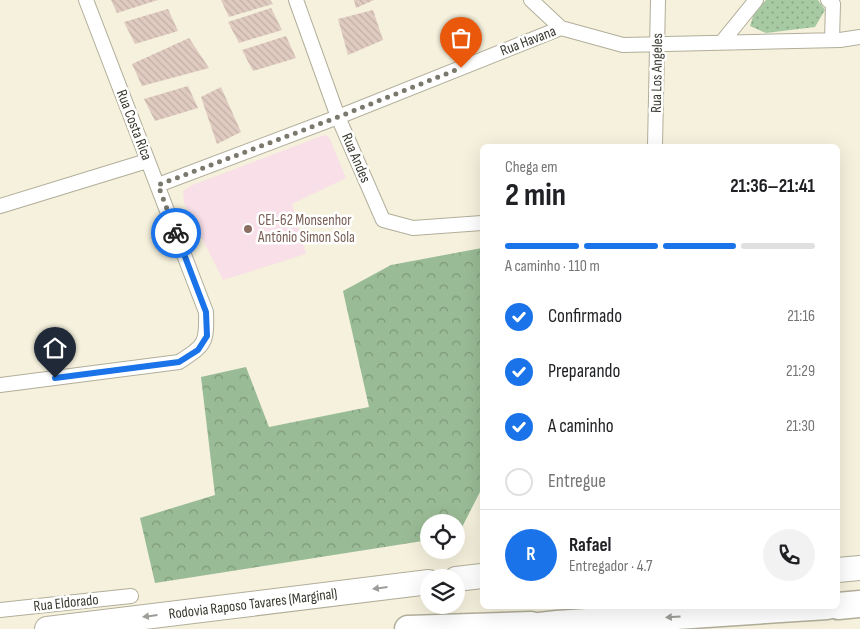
<!DOCTYPE html>
<html lang="pt">
<meta charset="utf-8">
<style>
:root{--surface:#fff;--page:#f2f2f2;--text:#202124;--muted:#757577;--line:#e0e0e0;--accent:#1a73e8}
body{margin:0;font-family:"Sofia Sans Condensed",sans-serif;background:var(--page);color:var(--text);height:100vh;display:flex;flex-direction:column;font-size:19px;white-space:nowrap}
*{box-sizing:border-box;margin:0}
p{font-size:16px;color:var(--muted)}
.icon{flex:none;width:28px;height:28px;fill:none;stroke:currentColor;stroke-width:2;stroke-linecap:round;stroke-linejoin:round}
.map{position:relative;flex:1;overflow:hidden}
.side{position:absolute;left:480px;top:144px;width:360px;height:465px;display:flex;flex-direction:column;background:var(--surface);border-radius:8px;box-shadow:0 5px 20px #0002}
.side>*{flex:none}
.buttons{position:absolute;left:420px;top:514px;display:grid;gap:10px}
.buttons a{display:grid;place-items:center;width:45px;height:45px;border-radius:50%;background:var(--surface);box-shadow:0 5px 20px #0002;font-size:25px}
.pin{position:absolute;display:grid;place-items:center;width:42px;height:42px;color:#fff;margin:-51px -21px;border-radius:50% 50% 50% 0;rotate:-45deg;box-shadow:0 0 5px #0007}
.pin .icon{rotate:45deg}
.courier{position:absolute;display:grid;place-items:center;width:50px;height:50px;margin:-25px;border:4px solid #1a73e8;border-radius:50%;background:#fff;color:#222;box-shadow:0 1px 6px #0007}
.headline em{font-style:normal;font-weight:700}
.headline div{display:flex;flex-direction:column-reverse}
.headline{display:flex;align-items:center;justify-content:space-between;height:85px;padding:0 25px}
h1{font-size:32px;font-weight:700;line-height:38px}
.bar{display:grid;grid-template-columns:repeat(4,1fr);gap:8px 5px;align-content:center;height:60px;padding:0 25px}
.bar i{height:6px;border-radius:4px;background:var(--line)}
.bar .selected{background:var(--accent)}
.bar p{grid-column:span 4}
.line{display:flex;align-items:center;gap:12px;padding:0 25px;border-top:1px solid var(--line)}
.line div{flex:1}
.round{display:grid;place-items:center;flex:none;width:52px;height:52px;border-radius:26px;background:var(--page)}
ol{padding:0 25px;list-style:none}
li{display:flex;align-items:center;gap:15px;height:55px}
li p{margin-inline-start:auto}
li .icon{padding:5px;border-radius:50%;background:var(--accent);color:#fff;stroke-width:4}
li:last-child{color:var(--muted)}
li i{width:28px;height:28px;border:2px solid var(--line);border-radius:50%}
.map>svg:first-child{display:block}
.education{fill:#f9dfe7}
.forest{fill:url(#forest-crowns)}
.park{fill:url(#park-dots)}
.building{fill:url(#building-back-hatch)}
.lines{fill:none;stroke-linecap:round;stroke-linejoin:round}
.minor-casing{stroke:#b1ae9a;stroke-width:16}
.trunk-casing{stroke:#b1ae9a;stroke-width:26}
.motorway-casing{stroke:#b1ae9a;stroke-width:29}
.minor{stroke:#fff;stroke-width:14}
.trunk{stroke:#fff;stroke-width:24}
.motorway{stroke:#fff;stroke-width:26}
.oneway{fill:#9c9c98}
.done{stroke:#7b796d;stroke-width:5;stroke-dasharray:0 9}
.route{stroke:#1a73e8;stroke-width:6}
.education-dot{fill:#8d6e63;stroke:#fff;stroke-width:2}
.labels{text-anchor:middle;dominant-baseline:central;stroke-width:5;stroke-linejoin:round;paint-order:stroke}
.street-label{font-size:15px;fill:#393830;stroke:#fff}
.education-label{font-size:15px;fill:#785e54;stroke:#fff;text-anchor:start}
</style>
<div class="map">
<svg width="860" height="629" viewBox="0 0 860 629">
<defs>
<pattern id="forest-crowns" width="20" height="18" patternUnits="userSpaceOnUse" patternTransform="scale(1.25)"><rect width="20" height="18" fill="#99bb95"/><path d="M2 6a3 3 0 1 1 6 0M12 15a3 3 0 1 1 6 0" fill="none" stroke="#7e997a"/></pattern>
<pattern id="park-dots" width="8" height="8" patternUnits="userSpaceOnUse" patternTransform="scale(1.25)"><rect width="8" height="8" fill="#a7caa3"/><path d="M2 2h.1M6 6h.1" fill="none" stroke="#89a585" stroke-width="1.8" stroke-linecap="round"/></pattern>
<pattern id="building-back-hatch" width="6" height="6" patternUnits="userSpaceOnUse" patternTransform="scale(1.25)"><rect width="6" height="6" fill="#e0cbc1"/><path d="M-1 5l2 2M0 0l6 6M5-1l2 2" fill="none" stroke="#c1afa6"/></pattern>
</defs>
<rect width="100%" height="100%" fill="#f5f1dd"/>
<path class="education" d="M 324,135 L 329,137 L 346,178 L 292,204 L 306,254 L 223,280 L 184,203 L 183,191 L 190,186 Z"/>
<path class="forest" d="M 482,248 L 482,488 L 458,535 L 456,535 L 456,522 L 429,522 L 429,540 L 155,583 L 140,518 L 215,495 L 201,377 L 246,367 L 269,427 L 369,407 L 343,291 L 391,265 Z"/>
<path class="park" d="M 766,0 L 818,0 L 825,10 L 815,27 L 766,33 L 750,26 L 754,13 Z"/>
<path class="building" d="M 111,0 L 158,0 L 117,13 Z
M 221,0 L 270,0 L 273,4 L 229,17 Z
M 354,0 L 374,0 L 356,8 Z
M 271,8 L 282,30 L 239,43 L 228,22 Z
M 168,9 L 178,31 L 135,44 L 124,22 Z
M 373,10 L 383,40 L 348,55 L 338,19 Z
M 286,36 L 296,58 L 253,71 L 242,50 Z
M 189,38 L 209,68 L 142,86 L 132,64 Z
M 188,86 L 198,108 L 155,121 L 144,99 Z
M 221,87 L 241,132 L 217,144 L 201,97 Z"/>
<g class="lines">
<defs>
<path id="minor" d="M 296,0 L 338,117 L 383,220 L 413,228 L 482,223
M 531,0 L 561,28
M 828,0 L 833,4 L 832,40
M 722,42 L 756,0
M 655,146 L 658,0
M 158,185 L 338,117 L 561,28 L 623,45 L 840,40 L 860,37
M 0,206 L 147,161
M 0,385 L 179,362 C 205,345 207,344 206,312 L 86,0
M 0,610 L 131,596"/>
<path id="trunk" d="M 838,570 L 860,568
M 456,579 L 482,576
M 47,629 L 429,582"/>
<path id="motorway" d="M 838,606 L 860,604
M 408,629 L 531,625
M 513,629 L 557,624 L 827,606"/>
</defs>
<use href="#minor" class="minor-casing"/>
<use href="#trunk" class="trunk-casing"/>
<use href="#motorway" class="motorway-casing"/>
<use href="#minor" class="minor"/>
<use href="#trunk" class="trunk"/>
<use href="#motorway" class="motorway"/>
</g>
<defs><path id="oneway-solid" d="M-6-.8H1V-3.2L6.5 0L1 3.2V.8H-6Z" transform="scale(1.25)"/></defs>
<g class="oneway">
<use href="#oneway-solid" transform="translate(380 588) rotate(173)"/>
<use href="#oneway-solid" transform="translate(150 616) rotate(173)"/>
<use href="#oneway-solid" transform="translate(673 617) rotate(176)"/>
</g>
<g class="lines">
<path class="done" d="M 176,233 L 158,185 L 338,117 L 461,68"/>
<path class="route" d="M 55,378 L 179,362 L 198,350 L 207,336 L 206,312 L 176,233"/>
</g>
<circle class="education-dot" cx="248" cy="229" r="5"/>
<g class="labels">
<g class="street-label">
<text transform="translate(528 41) rotate(-21)">Rua Havana</text>
<text transform="translate(657 73) rotate(-89)">Rua Los Angeles</text>
<text transform="translate(134 125) rotate(69)">Rua Costa Rica</text>
<text transform="translate(356 158) rotate(67)">Rua Andes</text>
<text transform="translate(66 603) rotate(-6)">Rua Eldorado</text>
<text transform="translate(253 604) rotate(-7)">Rodovia Raposo Tavares (Marginal)</text>
</g>
<g class="education-label">
<text x="258" y="220">CEI-62 Monsenhor<tspan x="258" dy="17">Antõnio Simon Sola</tspan></text>
</g>
</g>
</svg>
<div class="buttons">
<a><svg class="icon" aria-label="locate" viewBox="0 0 24 24"><circle cx="12" cy="12" r="6"/><path d="M12 2v4M12 18v4M2 12h4M18 12h4"/></svg></a>
<a><svg class="icon" aria-label="layers" viewBox="0 0 24 24"><path d="M12 4l9 5-9 5-9-5zM3 14l9 5 9-5"/></svg></a>
</div>
<div class="pin" style="left:461px;top:68px;background:#ea580c"><svg class="icon" aria-label="bag" viewBox="0 0 24 24"><path d="M5 8h14l-1 12H6zM9 8a3 3 0 0 1 6 0"/></svg></div>
<div class="pin" style="left:55px;top:378px;background:#1f2937"><svg class="icon" aria-label="home" viewBox="0 0 24 24"><path d="M3 11l9-7 9 7M6 9v11h12V9"/></svg></div>
<div class="courier" style="left:176px;top:233px"><svg class="icon" aria-label="bike" viewBox="0 0 24 24"><circle cx="6" cy="16" r="4"/><circle cx="18" cy="16" r="4"/><path d="M6 16l4-8h5l3 8M10 8l3 8H6M13 5h3"/></svg></div>
<section class="side">
<div class="headline"><div><h1>2 min</h1><p>Chega em</p></div><em>21:36–21:41</em></div>
<div class="bar"><i class="selected"></i><i class="selected"></i><i class="selected"></i><i></i><p>A caminho · 110 m</p></div>
<ol>
<li><svg class="icon" aria-label="check" viewBox="0 0 24 24"><path d="M5 12l5 5 9-10"/></svg>Confirmado<p>21:16</p></li>
<li><svg class="icon" aria-label="check" viewBox="0 0 24 24"><path d="M5 12l5 5 9-10"/></svg>Preparando<p>21:29</p></li>
<li><svg class="icon" aria-label="check" viewBox="0 0 24 24"><path d="M5 12l5 5 9-10"/></svg>A caminho<p>21:30</p></li>
<li><i></i>Entregue</li>
</ol>
<div class="line" style="height:90px"><b class="round" style="background:var(--accent);color:#fff">R</b><div><b>Rafael</b><p>Entregador · 4.7</p></div><a class="round"><svg class="icon" aria-label="phone" viewBox="0 0 24 24"><path d="M5 4h4l2 5-3 2q2 4 5 5l2-3 5 2v4C11 20 4 13 5 4z"/></svg></a></div>
</section>
</div>
